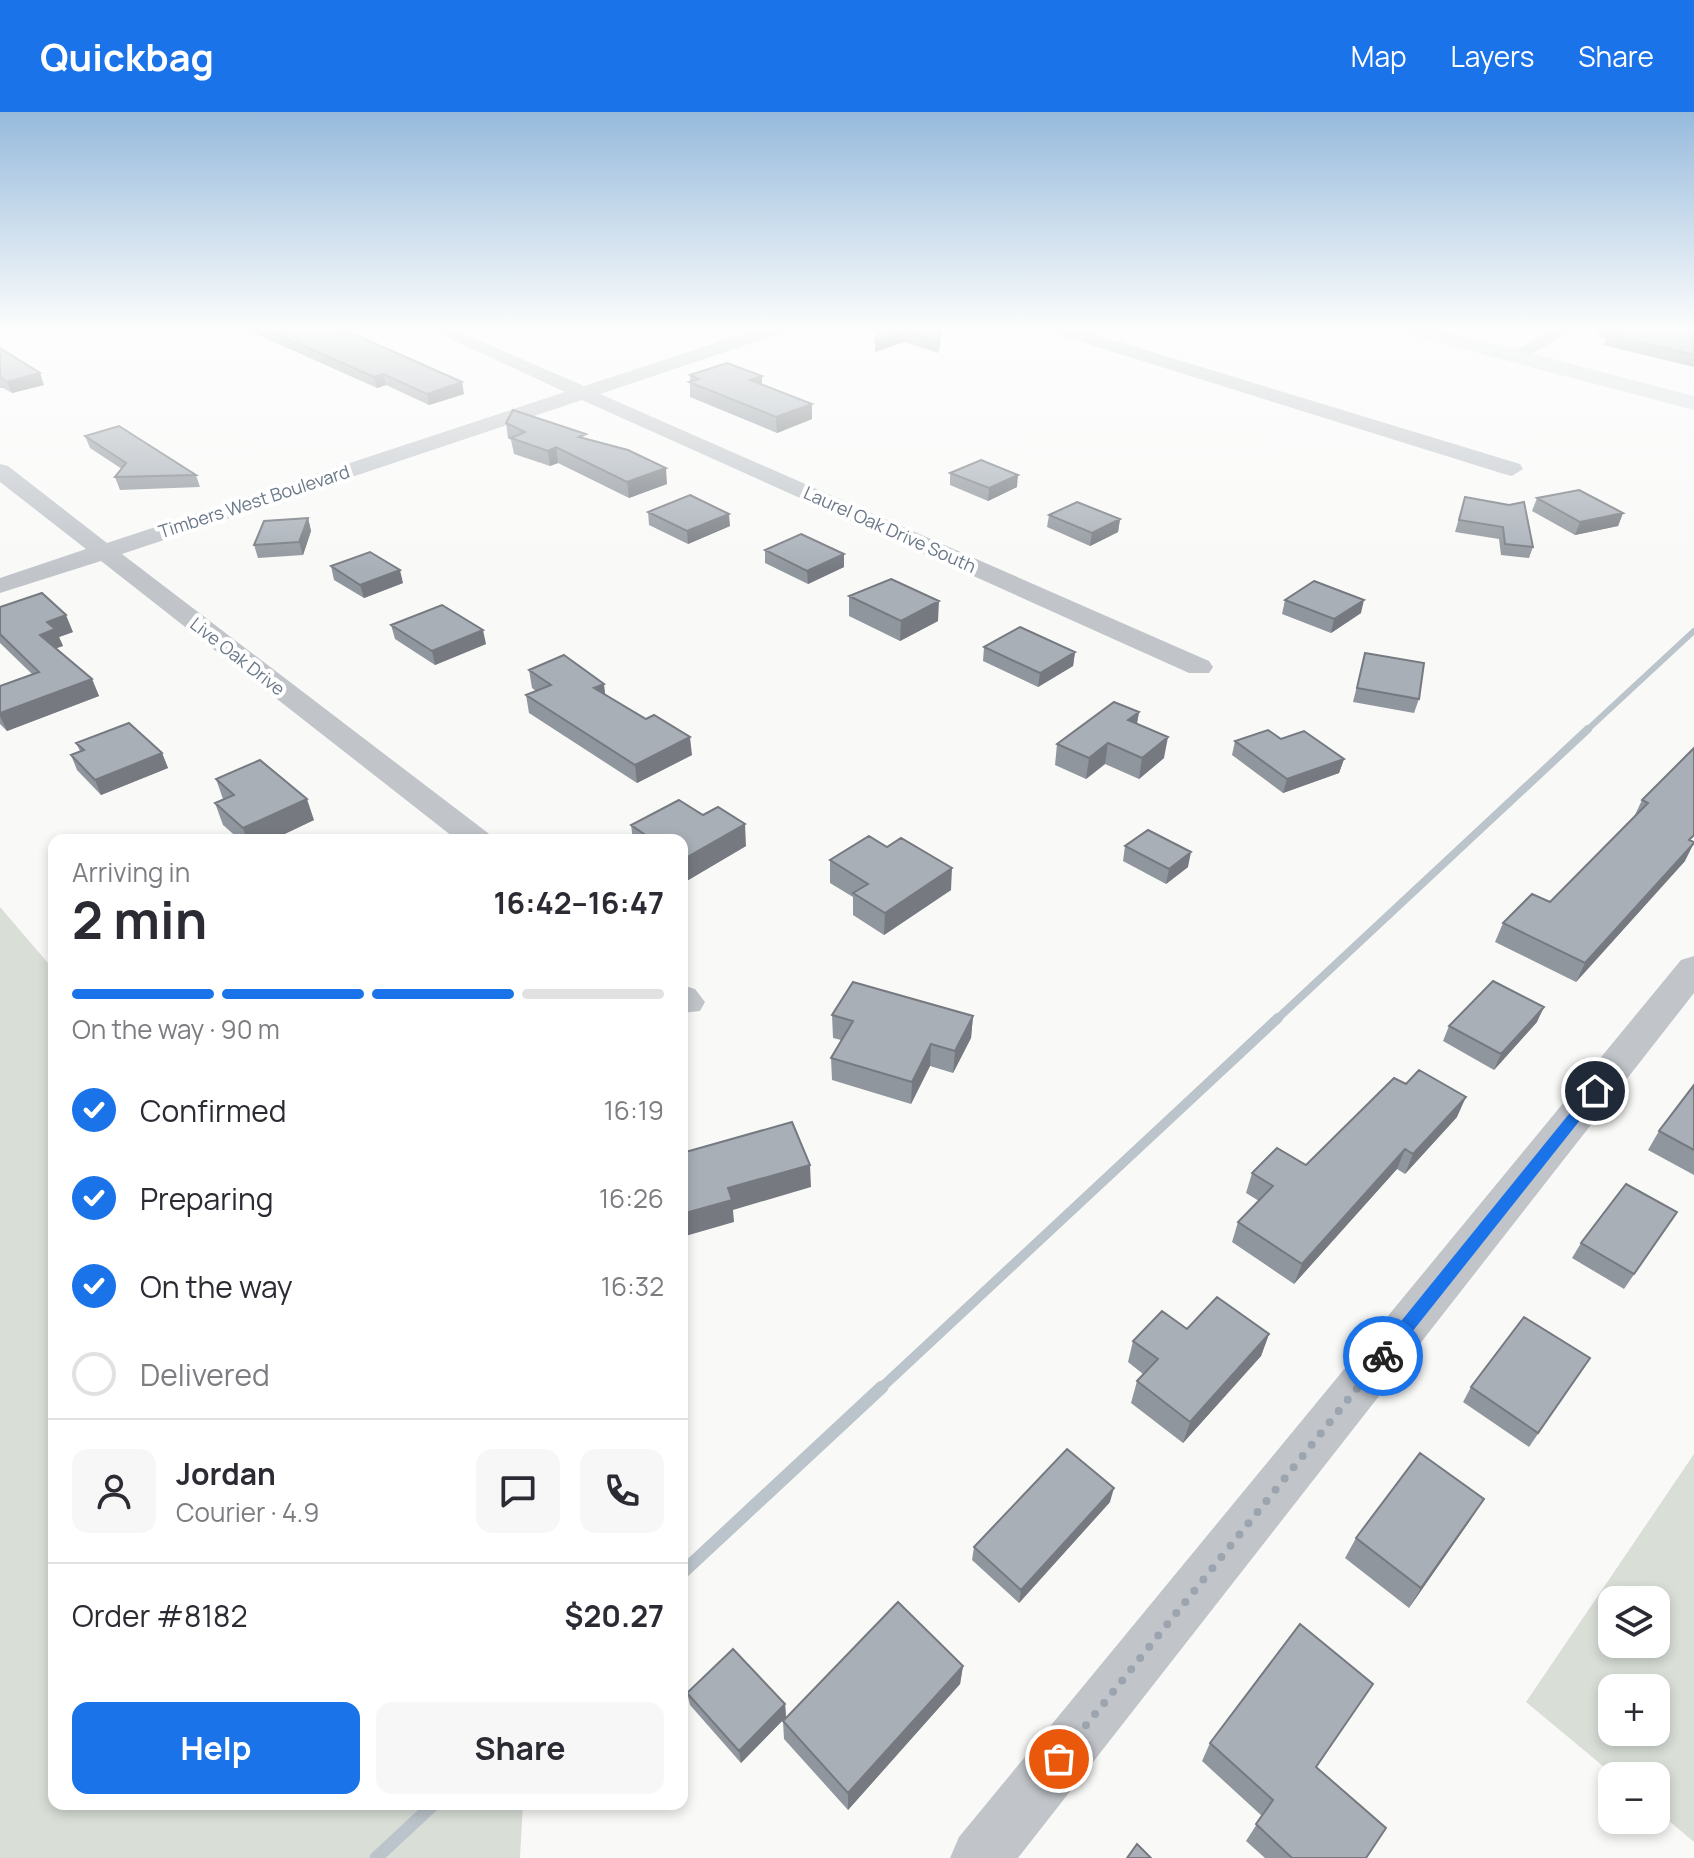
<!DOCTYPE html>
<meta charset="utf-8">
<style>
:root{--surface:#fff;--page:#f7f7f7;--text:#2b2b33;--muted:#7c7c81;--line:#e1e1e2;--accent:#1a73e8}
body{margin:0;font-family:Manrope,sans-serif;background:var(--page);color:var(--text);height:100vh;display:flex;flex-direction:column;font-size:30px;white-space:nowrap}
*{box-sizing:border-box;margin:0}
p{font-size:26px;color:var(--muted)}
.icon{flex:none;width:44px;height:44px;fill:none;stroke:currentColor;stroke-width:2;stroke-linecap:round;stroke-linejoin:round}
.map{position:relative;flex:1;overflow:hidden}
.panel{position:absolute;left:48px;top:722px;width:640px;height:976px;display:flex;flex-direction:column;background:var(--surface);border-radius:16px;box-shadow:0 4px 12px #0003}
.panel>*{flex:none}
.buttons{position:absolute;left:1598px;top:1474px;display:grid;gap:16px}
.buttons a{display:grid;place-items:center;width:72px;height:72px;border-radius:16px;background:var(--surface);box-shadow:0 4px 12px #0003;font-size:40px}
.pin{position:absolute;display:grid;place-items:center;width:68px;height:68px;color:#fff;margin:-34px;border:4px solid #fff;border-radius:50%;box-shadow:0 2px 8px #0007}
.courier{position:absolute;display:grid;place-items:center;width:80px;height:80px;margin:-40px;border:6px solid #1a73e8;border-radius:50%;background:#fff;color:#222;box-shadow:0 2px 10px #0007}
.head em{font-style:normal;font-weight:700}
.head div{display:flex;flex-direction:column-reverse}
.head{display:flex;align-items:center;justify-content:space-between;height:136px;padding:0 24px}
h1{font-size:52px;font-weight:700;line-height:60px}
.bar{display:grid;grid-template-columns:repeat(4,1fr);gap:12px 8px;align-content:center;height:96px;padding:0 24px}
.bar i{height:10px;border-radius:6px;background:var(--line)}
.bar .selected{background:var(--accent)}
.bar p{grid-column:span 4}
.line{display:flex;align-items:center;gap:20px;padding:0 24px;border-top:2px solid var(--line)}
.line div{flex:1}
.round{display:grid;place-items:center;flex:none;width:84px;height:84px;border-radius:16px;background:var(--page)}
ol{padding:0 24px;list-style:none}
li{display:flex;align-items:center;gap:24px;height:88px}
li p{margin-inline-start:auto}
li .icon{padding:8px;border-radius:50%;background:var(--accent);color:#fff;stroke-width:4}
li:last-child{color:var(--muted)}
li i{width:44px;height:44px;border:4px solid var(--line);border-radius:50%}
.button{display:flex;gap:16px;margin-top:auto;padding:16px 24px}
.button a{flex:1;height:92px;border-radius:16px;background:var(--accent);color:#fff;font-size:32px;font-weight:700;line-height:92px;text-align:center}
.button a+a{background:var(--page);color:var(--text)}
header{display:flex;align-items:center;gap:48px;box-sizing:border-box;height:112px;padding:0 40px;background:var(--accent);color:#fff}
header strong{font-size:38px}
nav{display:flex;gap:44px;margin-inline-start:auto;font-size:28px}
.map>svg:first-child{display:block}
.green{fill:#d9ded7;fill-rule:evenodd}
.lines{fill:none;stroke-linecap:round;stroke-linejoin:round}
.stream-far3{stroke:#bbc4ca;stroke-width:6}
.stream-far2{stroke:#bbc4ca;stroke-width:8}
.stream-far1{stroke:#bbc4ca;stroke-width:10}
.stream{stroke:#bbc4ca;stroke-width:13}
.minor{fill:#c1c5ca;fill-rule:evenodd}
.secondary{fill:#d8dce0;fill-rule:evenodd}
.wall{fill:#90969d}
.shaded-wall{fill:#767a80}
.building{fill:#a8afb7;stroke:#767a80;stroke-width:2}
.route{fill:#1a73e8}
.done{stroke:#9ca5af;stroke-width:8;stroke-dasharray:0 14.4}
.labels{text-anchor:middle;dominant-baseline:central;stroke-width:8;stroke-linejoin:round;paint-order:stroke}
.far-street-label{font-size:18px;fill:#6a7788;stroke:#fff}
</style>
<header>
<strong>Quickbag</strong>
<nav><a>Map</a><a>Layers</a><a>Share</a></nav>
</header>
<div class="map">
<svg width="1694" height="1746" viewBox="0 0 1694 1746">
<rect width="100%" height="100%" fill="#f9faf8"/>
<path class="green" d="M 0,795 L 54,858 L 54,1692 L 523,1692 L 520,1746 L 0,1746 Z
M 1694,1342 L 1694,1730 L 1656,1698 L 1656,1664 L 1615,1664 L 1526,1590 ZM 1612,1488 L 1656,1488 L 1656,1532 L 1612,1532 ZM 1612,1576 L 1656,1576 L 1656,1620 L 1612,1620 Z"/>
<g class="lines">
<path class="stream-far3" d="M 1586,619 L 1694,519"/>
<path class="stream-far2" d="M 1276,908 L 1588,617"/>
<path class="stream-far1" d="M 880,1277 L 1278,906"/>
<path class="stream" d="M 682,1461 L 882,1275
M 376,1746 L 434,1692"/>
<path class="minor" d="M 425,215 L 448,215 L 584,274 L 765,215 L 791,215 L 788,219 L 600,282 L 1209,549 L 1213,555 L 1209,561 L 1189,561 L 582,288 L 122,442 L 488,721 L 493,728 L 457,728 L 101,449 L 0,481 L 0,466 L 86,437 L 0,370 L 0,352 L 8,354 L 107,431 L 565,280 Z
M 1043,215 L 1070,215 L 1520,352 L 1523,357 L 1512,364 L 1504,362 L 1046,219 Z
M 1556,215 L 1578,215 L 1522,248 L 1508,248 L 1506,244 Z
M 1694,844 L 1694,881 L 1018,1746 L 950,1746 L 959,1725 L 1681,848 Z
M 682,873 L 695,877 L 705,890 L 700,899 L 682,901 Z"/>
<path class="secondary" d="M 1395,215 L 1430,215 L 1694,284 L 1694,298 L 1398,220 Z"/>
</g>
<path class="wall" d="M 245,215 L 343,215 L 344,218 L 464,282 L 429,293 L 386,273 L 377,276 L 245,217 Z
M 860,215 L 946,215 L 942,216 L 939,241 L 904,230 L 875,240 L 875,230 L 877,221 Z
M 1601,215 L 1694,215 L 1694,255 L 1603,233 L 1606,226 L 1598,224 Z
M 0,236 L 44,273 L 12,281 L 3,276 L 0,276 Z
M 690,263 L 762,264 L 762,273 L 812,307 L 777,321 L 690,285 Z
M 506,311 L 587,327 L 667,372 L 629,386 L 558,351 L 550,354 L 514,342 L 511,328 L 508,326 Z
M 85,324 L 196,363 L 200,375 L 120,378 L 115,365 L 122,357 L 90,336 Z
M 950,361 L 1017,375 L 988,389 L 950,373 Z
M 1465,385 L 1533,435 L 1529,446 L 1501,443 L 1499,427 L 1455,420 Z
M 1537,386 L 1623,401 L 1618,414 L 1575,423 L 1532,399 Z
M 648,400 L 730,414 L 688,432 L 649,413 Z
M 1049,403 L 1120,407 L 1118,420 L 1090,434 L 1047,415 Z
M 308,406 L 311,419 L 303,443 L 258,446 L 254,433 Z
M 765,438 L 844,455 L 808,472 L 765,451 Z
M 331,454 L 403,471 L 364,486 L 334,468 Z
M 849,484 L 938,509 L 900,529 L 849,504 Z
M 1285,488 L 1361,501 L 1331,521 L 1282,502 Z
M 0,495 L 73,520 L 59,525 L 63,534 L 56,536 L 92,567 L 99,584 L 7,619 L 0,612 L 0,574 L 32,562 L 0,531 Z
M 391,513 L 486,532 L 435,553 L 395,527 Z
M 984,535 L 1075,540 L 1073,554 L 1038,575 L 983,549 Z
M 1365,541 L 1419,587 L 1414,601 L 1353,590 Z
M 529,558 L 605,582 L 692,643 L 637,671 L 529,601 L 526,583 L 536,579 L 532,576 Z
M 1139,600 L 1137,612 L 1164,646 L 1139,667 L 1105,652 L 1086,667 L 1055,653 L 1057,632 Z
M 1281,627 L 1344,647 L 1339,661 L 1283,681 L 1232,643 L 1235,629 Z
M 76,631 L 162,641 L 168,656 L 101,683 L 77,658 L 71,643 L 80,639 Z
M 1694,636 L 1685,749 L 1576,870 L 1495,830 L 1503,811 L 1550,790 L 1634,705 L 1642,688 Z
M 216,667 L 314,708 L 272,728 L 240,728 L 223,713 L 215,691 L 223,687 Z
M 631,713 L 746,734 L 685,770 L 682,768 L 682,728 L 633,728 Z
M 1125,734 L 1188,755 L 1166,772 L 1123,749 Z
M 830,748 L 951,778 L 884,823 L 853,803 L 853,785 L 830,771 Z
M 832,903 L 973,904 L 971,926 L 953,961 L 930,954 L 911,992 L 832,968 L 831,946 L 841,928 L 833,926 Z
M 1537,910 L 1494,958 L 1443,929 L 1449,914 Z
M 1694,973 L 1694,1063 L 1648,1038 L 1659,1019 Z
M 1457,1005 L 1405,1062 L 1397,1057 L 1294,1172 L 1232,1130 L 1238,1110 L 1259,1089 L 1246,1081 L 1252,1061 L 1306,1053 Z
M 1667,1115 L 1624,1177 L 1572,1146 L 1581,1131 Z
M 1187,1217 L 1269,1222 L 1261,1244 L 1183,1331 L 1131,1291 L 1137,1269 L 1143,1262 L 1128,1250 L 1133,1229 Z
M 1590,1246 L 1529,1335 L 1463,1290 L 1471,1275 Z
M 1110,1390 L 1019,1491 L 972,1448 L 974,1435 Z
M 1471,1407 L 1409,1496 L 1345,1446 L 1356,1426 Z
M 963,1554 L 960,1572 L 848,1698 L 784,1627 L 783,1609 Z
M 687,1581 L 785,1592 L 786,1605 L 741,1651 L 690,1593 Z
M 1210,1631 L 1317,1655 L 1366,1746 L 1265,1746 L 1246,1729 L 1262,1704 L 1202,1649 Z"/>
<path class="shaded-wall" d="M 905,219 L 904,230 L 875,240 L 875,230 Z
M 40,261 L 44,273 L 12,281 L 7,270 Z
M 383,262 L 386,273 L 377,276 L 374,265 Z
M 762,264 L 762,279 L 750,268 Z
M 462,270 L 464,282 L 429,293 L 427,282 Z
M 812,292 L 812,307 L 777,321 L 776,305 Z
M 556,335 L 558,351 L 550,354 L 548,339 Z
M 666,356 L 667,372 L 629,386 L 627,370 Z
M 1018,363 L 1017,375 L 988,389 L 989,376 Z
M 1623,401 L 1618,414 L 1575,423 L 1580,410 Z
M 729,402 L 730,414 L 688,432 L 687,419 Z
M 308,406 L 311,419 L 303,443 L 299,430 Z
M 1120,407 L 1118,420 L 1090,434 L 1092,421 Z
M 844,442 L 844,455 L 808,472 L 807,459 Z
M 400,458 L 403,471 L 364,486 L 360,473 Z
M 1364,488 L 1361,501 L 1331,521 L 1334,507 Z
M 939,489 L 938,509 L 900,529 L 901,509 Z
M 66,503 L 73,520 L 59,525 L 63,534 L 48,539 L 40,523 L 47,510 Z
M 483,518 L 486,532 L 435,553 L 432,539 Z
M 1075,540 L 1073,554 L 1038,575 L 1040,561 Z
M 92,567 L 99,584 L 7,619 L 0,604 L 0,601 Z
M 604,572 L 606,589 L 594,576 Z
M 1139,600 L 1135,621 L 1128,608 Z
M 690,625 L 692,643 L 637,671 L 635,653 Z
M 1168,625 L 1164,646 L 1139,667 L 1142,646 Z
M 1108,631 L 1105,652 L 1086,667 L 1089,646 Z
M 162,641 L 168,656 L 101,683 L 95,668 Z
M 1344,647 L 1339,661 L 1283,681 L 1287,667 Z
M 307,687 L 314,708 L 272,728 L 247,728 L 243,716 Z
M 745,712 L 746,734 L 685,770 L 682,748 Z
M 1694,731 L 1685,749 L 1576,870 L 1585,851 Z
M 1191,740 L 1188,755 L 1166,772 L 1169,757 Z
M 952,756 L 951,778 L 884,823 L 885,801 Z
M 1544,895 L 1537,910 L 1494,958 L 1501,942 Z
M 973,904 L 971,926 L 953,961 L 955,939 Z
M 931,932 L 930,954 L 911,992 L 912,970 Z
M 1466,985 L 1457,1005 L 1405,1062 L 1413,1042 Z
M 1405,1037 L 1397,1057 L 1294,1172 L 1302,1152 Z
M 810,1053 L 811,1075 L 733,1098 L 734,1110 L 682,1125 L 682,1102 L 728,1076 Z
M 1269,1222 L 1261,1244 L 1183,1331 L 1190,1310 Z
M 1114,1376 L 1110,1390 L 1019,1491 L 1021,1478 Z
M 1484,1387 L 1471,1407 L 1409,1496 L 1421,1476 Z
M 963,1554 L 960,1572 L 848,1698 L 848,1681 Z
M 785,1592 L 786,1605 L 741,1651 L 739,1639 Z"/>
<path class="building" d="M 261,215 L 338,215 L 462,270 L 427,282 L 383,262 L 374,265 Z
M 879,215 L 941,215 L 939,231 L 905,219 L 875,230 Z
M 1608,215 L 1694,215 L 1694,243 L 1607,222 L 1616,217 Z
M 0,236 L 40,261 L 7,270 L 0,265 Z
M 727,251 L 762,264 L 750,268 L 812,292 L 776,305 L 689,270 L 699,267 L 690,263 Z
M 513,298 L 586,322 L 579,325 L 628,338 L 666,356 L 627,370 L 556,335 L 548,339 L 511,326 L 525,320 L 506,311 Z
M 119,314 L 196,363 L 115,365 L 126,351 L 85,324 Z
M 981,348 L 1018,363 L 989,376 L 950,361 Z
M 1579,378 L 1623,401 L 1580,410 L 1537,386 Z
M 690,383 L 729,402 L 687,419 L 648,400 Z
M 1465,385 L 1509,393 L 1524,390 L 1533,435 L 1505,432 L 1503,415 L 1459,408 Z
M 1077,390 L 1120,407 L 1092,421 L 1049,403 Z
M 308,406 L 299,430 L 254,433 L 264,409 Z
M 801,422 L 844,442 L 807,459 L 765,438 Z
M 370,440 L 400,458 L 360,473 L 331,454 Z
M 891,467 L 939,489 L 901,509 L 849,484 Z
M 1314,469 L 1364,488 L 1334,507 L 1285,488 Z
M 42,481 L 66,503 L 47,510 L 55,517 L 40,523 L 92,567 L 0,601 L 0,574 L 39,560 L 0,522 L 0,495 Z
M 442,493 L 483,518 L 432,539 L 391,513 Z
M 1020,515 L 1075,540 L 1040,561 L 984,535 Z
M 1365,541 L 1424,551 L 1419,587 L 1357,576 Z
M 564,543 L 604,572 L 594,576 L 646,607 L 654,603 L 690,625 L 635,653 L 526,583 L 551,573 L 529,558 Z
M 1114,590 L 1139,600 L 1128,608 L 1168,625 L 1142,646 L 1108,631 L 1089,646 L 1057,632 Z
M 129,611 L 162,641 L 95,668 L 71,643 L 84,638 L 76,631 Z
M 1268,618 L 1281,627 L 1304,619 L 1344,647 L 1287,667 L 1235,629 Z
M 1694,636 L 1694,723 L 1689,728 L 1694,730 L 1694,731 L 1585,851 L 1503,811 L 1532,782 L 1550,790 L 1648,691 L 1642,688 Z
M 260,648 L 307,687 L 243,716 L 215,691 L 234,683 L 216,667 Z
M 679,688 L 703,703 L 718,695 L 745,712 L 682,748 L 682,728 L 653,728 L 631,713 Z
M 1148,718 L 1191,740 L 1169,757 L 1125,734 Z
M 869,724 L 887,735 L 901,726 L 952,756 L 885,801 L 853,781 L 868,772 L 830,748 Z
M 1493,869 L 1544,895 L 1501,942 L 1449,914 Z
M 853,870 L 973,904 L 955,939 L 931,932 L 912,970 L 831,946 L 853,909 L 832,903 Z
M 1419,958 L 1466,985 L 1413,1042 L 1405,1037 L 1302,1152 L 1238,1110 L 1273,1074 L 1252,1061 L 1277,1036 L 1306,1053 L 1394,966 L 1406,972 Z
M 1694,973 L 1694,1038 L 1659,1019 Z
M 792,1010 L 810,1053 L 728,1076 L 732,1088 L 682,1102 L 682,1041 Z
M 1626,1072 L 1677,1100 L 1634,1162 L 1581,1131 Z
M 1217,1185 L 1269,1222 L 1190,1310 L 1137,1269 L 1158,1247 L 1133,1229 L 1162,1199 L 1187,1217 Z
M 1524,1205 L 1590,1246 L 1538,1321 L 1471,1275 Z
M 1067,1337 L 1114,1376 L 1021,1478 L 974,1435 Z
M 1420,1341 L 1484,1387 L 1421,1476 L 1356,1426 Z
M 898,1490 L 963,1554 L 848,1681 L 783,1609 Z
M 1300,1512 L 1373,1572 L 1316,1655 L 1386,1716 L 1366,1746 L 1292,1746 L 1256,1712 L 1273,1688 L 1210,1631 Z
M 733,1537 L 785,1592 L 739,1639 L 687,1581 Z
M 1137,1732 L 1151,1746 L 1127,1746 Z"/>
<linearGradient id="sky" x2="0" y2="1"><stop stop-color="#96badc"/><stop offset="0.47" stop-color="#fcfdfc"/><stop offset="1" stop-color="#fcfdfc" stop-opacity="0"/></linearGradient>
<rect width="1694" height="459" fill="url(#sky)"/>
<path class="route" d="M 1595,974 L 1602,979 L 1600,983 L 1389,1249 L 1377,1249 L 1374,1244 L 1377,1239 L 1590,976 Z"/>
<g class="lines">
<path class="done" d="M 1059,1647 L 1383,1244"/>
</g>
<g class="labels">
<g class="far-street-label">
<text transform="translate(254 389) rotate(-18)">Timbers West Boulevard</text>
<text transform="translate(890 417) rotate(24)">Laurel Oak Drive South</text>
<text transform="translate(238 544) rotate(38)">Live Oak Drive</text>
</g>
</g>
</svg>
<div class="buttons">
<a><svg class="icon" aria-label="layers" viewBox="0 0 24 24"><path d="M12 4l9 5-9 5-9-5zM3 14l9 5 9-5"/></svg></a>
<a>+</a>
<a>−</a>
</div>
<div class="pin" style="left:1059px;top:1647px;background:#ea580c"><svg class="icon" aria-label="bag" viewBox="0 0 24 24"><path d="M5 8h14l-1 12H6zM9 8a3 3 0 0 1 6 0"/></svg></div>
<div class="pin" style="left:1595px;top:979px;background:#1f2937"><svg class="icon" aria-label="home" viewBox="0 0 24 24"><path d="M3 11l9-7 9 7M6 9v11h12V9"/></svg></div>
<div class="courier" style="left:1383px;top:1244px"><svg class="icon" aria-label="bike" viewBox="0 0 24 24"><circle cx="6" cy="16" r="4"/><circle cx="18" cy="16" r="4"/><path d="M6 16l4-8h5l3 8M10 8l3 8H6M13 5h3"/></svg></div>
<section class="panel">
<div class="head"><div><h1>2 min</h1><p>Arriving in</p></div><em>16:42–16:47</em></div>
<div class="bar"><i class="selected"></i><i class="selected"></i><i class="selected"></i><i></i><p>On the way · 90 m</p></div>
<ol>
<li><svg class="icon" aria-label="check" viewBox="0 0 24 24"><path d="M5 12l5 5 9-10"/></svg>Confirmed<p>16:19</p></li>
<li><svg class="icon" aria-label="check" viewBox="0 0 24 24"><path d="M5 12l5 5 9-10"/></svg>Preparing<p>16:26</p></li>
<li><svg class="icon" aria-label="check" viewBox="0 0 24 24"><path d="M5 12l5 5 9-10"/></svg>On the way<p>16:32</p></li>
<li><i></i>Delivered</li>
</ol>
<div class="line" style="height:144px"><a class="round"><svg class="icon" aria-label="person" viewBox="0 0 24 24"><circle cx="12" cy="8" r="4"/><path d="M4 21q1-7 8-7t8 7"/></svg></a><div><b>Jordan</b><p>Courier · 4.9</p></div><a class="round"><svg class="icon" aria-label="chat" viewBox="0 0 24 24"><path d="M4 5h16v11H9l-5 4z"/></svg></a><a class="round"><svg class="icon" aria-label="phone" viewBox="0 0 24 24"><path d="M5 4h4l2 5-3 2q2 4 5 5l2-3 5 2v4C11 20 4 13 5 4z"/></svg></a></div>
<div class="line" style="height:104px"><div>Order #8182</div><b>$20.27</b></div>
<div class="button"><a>Help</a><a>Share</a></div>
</section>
</div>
